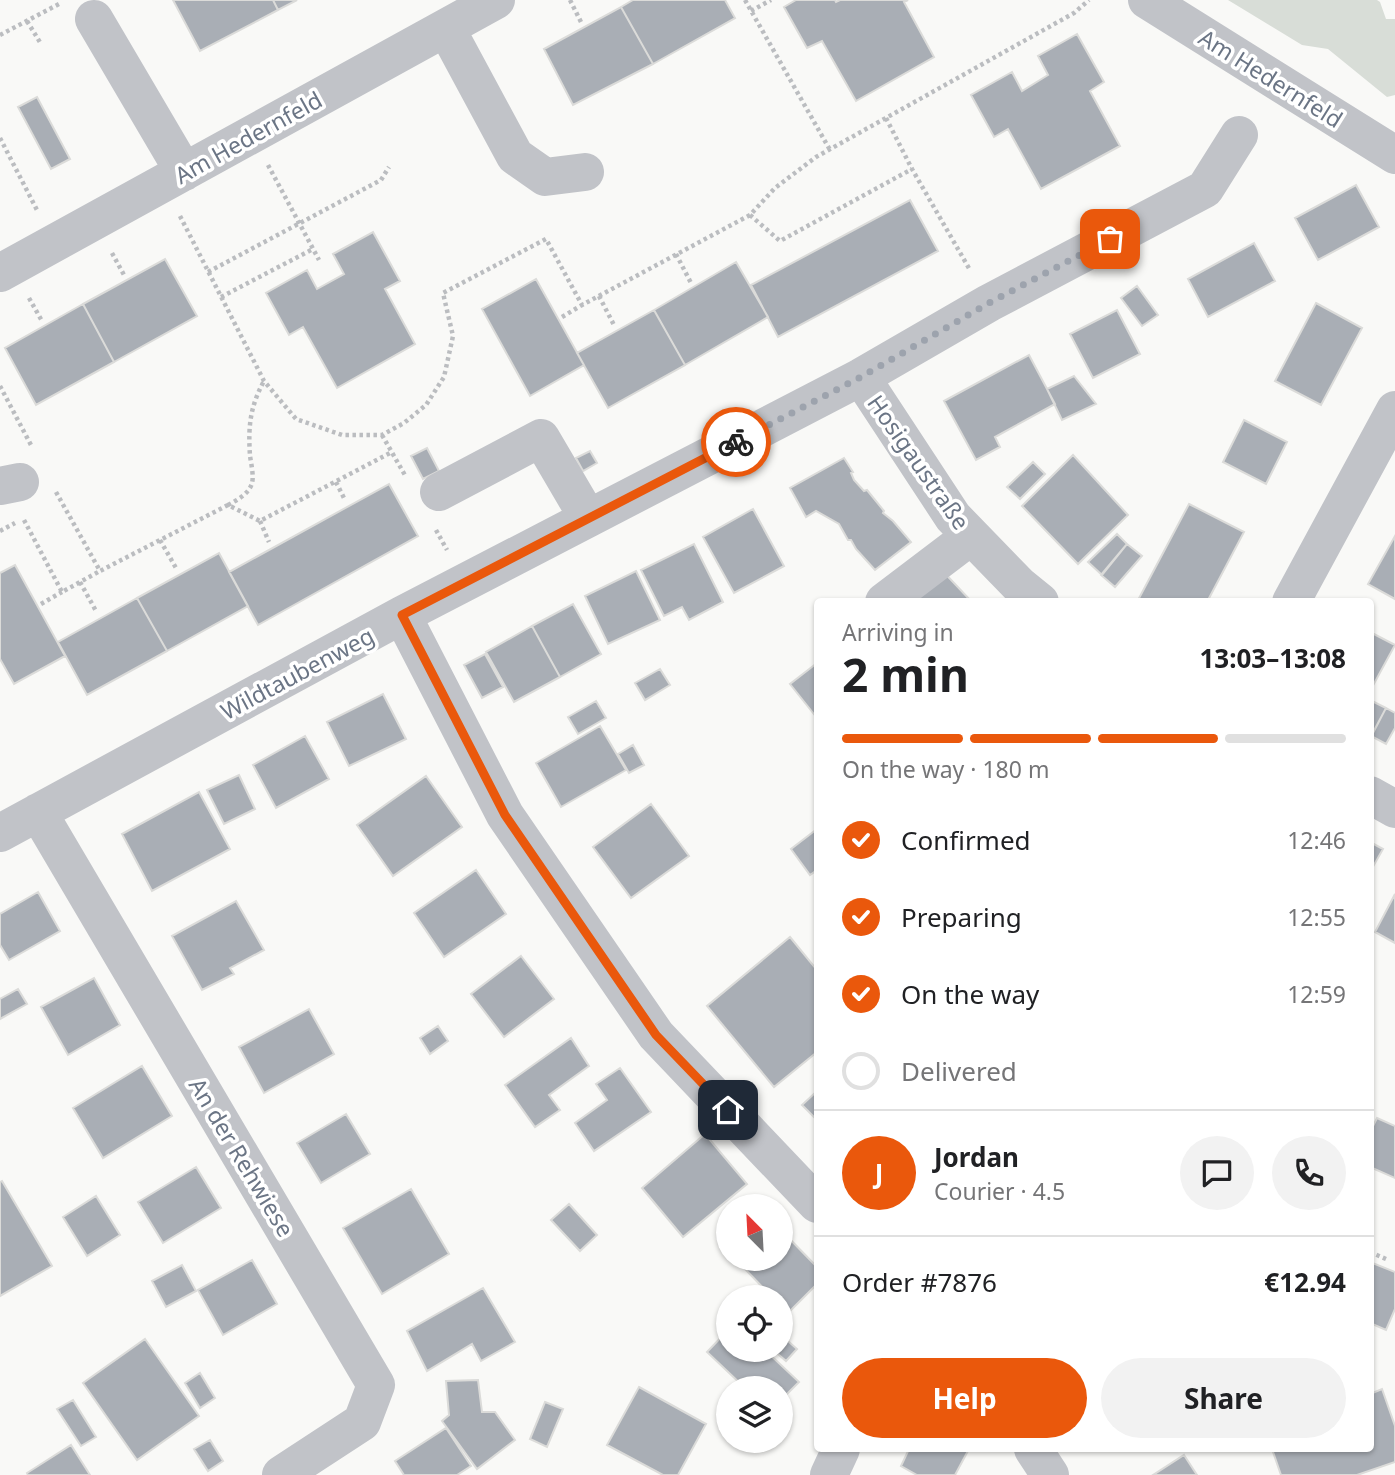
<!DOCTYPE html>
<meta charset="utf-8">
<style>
:root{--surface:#fff;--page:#f2f2f2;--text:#202124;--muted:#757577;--line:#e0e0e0;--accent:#ea580c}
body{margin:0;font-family:"Noto Sans",sans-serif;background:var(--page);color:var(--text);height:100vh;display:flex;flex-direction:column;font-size:26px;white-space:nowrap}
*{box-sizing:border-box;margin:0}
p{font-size:23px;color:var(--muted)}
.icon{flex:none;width:38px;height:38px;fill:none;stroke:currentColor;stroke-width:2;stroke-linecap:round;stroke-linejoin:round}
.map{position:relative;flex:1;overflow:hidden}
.sheet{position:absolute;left:814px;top:598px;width:560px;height:854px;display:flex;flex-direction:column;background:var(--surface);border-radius:7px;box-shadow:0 2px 5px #0004}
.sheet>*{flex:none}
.needle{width:46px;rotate:336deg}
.fabs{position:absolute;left:716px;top:1194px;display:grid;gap:14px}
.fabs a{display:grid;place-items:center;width:77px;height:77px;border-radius:50%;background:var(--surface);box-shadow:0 2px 5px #0004;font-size:35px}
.pin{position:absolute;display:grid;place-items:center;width:60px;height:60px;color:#fff;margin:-30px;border-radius:14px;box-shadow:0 4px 10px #0006}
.courier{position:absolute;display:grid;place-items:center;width:70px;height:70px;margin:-35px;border:5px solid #ea580c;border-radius:50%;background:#fff;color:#222;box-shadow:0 2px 9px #0007}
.headline em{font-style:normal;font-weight:700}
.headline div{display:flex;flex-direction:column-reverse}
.headline{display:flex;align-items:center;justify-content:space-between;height:119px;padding:0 28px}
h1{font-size:46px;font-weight:700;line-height:52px}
.bar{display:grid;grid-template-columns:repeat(4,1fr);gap:10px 7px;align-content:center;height:84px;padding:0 28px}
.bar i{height:9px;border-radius:5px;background:var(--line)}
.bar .active{background:var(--accent)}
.bar p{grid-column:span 4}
.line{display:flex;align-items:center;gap:18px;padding:0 28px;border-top:2px solid var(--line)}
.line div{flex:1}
.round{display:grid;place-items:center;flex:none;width:74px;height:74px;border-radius:37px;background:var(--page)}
ol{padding:0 28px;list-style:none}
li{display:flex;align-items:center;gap:21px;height:77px}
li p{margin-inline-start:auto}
li .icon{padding:7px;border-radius:50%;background:var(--accent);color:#fff;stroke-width:4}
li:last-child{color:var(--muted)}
li i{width:38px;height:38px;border:4px solid var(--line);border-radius:50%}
.primary-button{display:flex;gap:14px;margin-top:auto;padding:14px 28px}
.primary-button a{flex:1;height:80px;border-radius:42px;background:var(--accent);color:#fff;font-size:28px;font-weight:700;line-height:80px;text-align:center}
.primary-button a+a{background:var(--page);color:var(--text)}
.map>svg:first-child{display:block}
.green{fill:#d8ddd7}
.building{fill:#a9aeb5;stroke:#dbdbd9;stroke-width:2}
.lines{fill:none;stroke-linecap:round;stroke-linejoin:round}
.path{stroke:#bbbdc0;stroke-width:4.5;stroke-dasharray:3.5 3.5;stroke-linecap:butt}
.minor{stroke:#c1c3c8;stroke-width:38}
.done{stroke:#9da3ad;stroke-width:7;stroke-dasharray:0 12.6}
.route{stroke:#ea580c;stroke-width:9}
.labels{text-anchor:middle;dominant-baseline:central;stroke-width:7;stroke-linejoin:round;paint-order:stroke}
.street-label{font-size:23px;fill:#6b7585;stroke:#fff}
</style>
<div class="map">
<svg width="1395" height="1475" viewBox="0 0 1395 1475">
<rect width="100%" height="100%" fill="#f9f9f7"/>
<path class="green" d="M 1228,0 L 1377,0 L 1380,2 L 1386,19 L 1395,19 L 1395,95 L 1387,97 L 1328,49 L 1302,45 Z"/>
<path class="building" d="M 173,0 L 273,0 L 278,10 L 200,51 Z
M 273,0 L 297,0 L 278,10 Z
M 633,0 L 725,0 L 735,18 L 653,64 L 621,7 Z
M 796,0 L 835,0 L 836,2 L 840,0 L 908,0 L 904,2 L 934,57 L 856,101 L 822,41 L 807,48 L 784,7 Z
M 621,7 L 653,64 L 573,105 L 544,49 Z
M 1077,34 L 1104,82 L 1090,91 L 1120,146 L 1041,189 L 1008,129 L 994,137 L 971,95 L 1012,72 L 1022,91 L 1048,75 L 1038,56 Z
M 37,97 L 70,159 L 51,169 L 18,107 Z
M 1356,185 L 1379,227 L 1318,260 L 1295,218 Z
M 910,200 L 938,251 L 778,337 L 751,285 Z
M 373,232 L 400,281 L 385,289 L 415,344 L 337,388 L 303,327 L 289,335 L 266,293 L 307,270 L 317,289 L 344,274 L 333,254 Z
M 1254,243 L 1275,281 L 1208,317 L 1188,279 Z
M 165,259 L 197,316 L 114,362 L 83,304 Z
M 736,262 L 768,317 L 685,365 L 654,310 Z
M 536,279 L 584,365 L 530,396 L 482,309 Z
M 1137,286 L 1158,315 L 1142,326 L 1121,298 Z
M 1316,303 L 1362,328 L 1321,405 L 1275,381 Z
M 83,304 L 114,362 L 36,405 L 5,348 Z
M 654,310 L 685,365 L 608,408 L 577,353 Z
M 1117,310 L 1140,354 L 1093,378 L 1070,334 Z
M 1029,355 L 1055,404 L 995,437 L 1000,447 L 976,460 L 944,401 Z
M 1074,376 L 1096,404 L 1062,420 L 1047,389 Z
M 1244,420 L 1287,442 L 1266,484 L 1223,462 Z
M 427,448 L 439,471 L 423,479 L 411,456 Z
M 590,451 L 597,463 L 583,471 L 576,458 Z
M 1073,455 L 1128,515 L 1078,564 L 1022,506 Z
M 844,458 L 853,472 L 851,473 L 854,480 L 864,491 L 867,490 L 884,511 L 883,513 L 893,521 L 911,542 L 875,570 L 856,549 L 851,540 L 848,540 L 839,524 L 816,511 L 806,517 L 790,488 Z
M 1033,462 L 1045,474 L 1020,499 L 1007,487 Z
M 389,484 L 418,536 L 258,625 L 229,572 Z
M 1189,504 L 1244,532 L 1207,602 L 1137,602 Z
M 753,509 L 784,566 L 734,593 L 703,537 Z
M 1117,534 L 1127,544 L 1102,575 L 1088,562 Z
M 1395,536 L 1395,599 L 1368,584 Z
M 694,544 L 723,602 L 689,620 L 682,607 L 664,616 L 641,570 Z
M 1127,544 L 1142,556 L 1115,587 L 1101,575 Z
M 219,553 L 248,606 L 167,651 L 137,598 Z
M 15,565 L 65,656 L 14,684 L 0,659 L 0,573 Z
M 937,565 L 972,602 L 897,602 Z
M 636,571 L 660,620 L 608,644 L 585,596 Z
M 137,598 L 167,651 L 87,695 L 58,642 Z
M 573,604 L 601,654 L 560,677 L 532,626 Z
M 532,626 L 560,677 L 514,702 L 486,652 Z
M 1370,632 L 1395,645 L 1370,691 Z
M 485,654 L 503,687 L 482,698 L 464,665 Z
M 817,663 L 817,718 L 790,684 Z
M 660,669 L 670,685 L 645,700 L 635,683 Z
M 383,694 L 406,739 L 349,766 L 327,722 Z
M 1370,700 L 1386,708 L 1372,735 L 1370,734 Z
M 596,701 L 606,718 L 578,734 L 568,717 Z
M 1386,708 L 1395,713 L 1395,728 L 1386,744 L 1371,736 Z
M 600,726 L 626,770 L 561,807 L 536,763 Z
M 305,736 L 329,779 L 276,808 L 253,765 Z
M 633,745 L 644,765 L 629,773 L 618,754 Z
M 239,775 L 255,809 L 224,824 L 207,790 Z
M 426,776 L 462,827 L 393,876 L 357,825 Z
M 199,792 L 230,849 L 152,891 L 122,834 Z
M 651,804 L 689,856 L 631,898 L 593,847 Z
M 817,829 L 817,870 L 810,875 L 791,849 Z
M 1370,842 L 1383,849 L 1370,872 Z
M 476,870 L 506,914 L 444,957 L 414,913 Z
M 38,892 L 60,931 L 9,960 L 0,945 L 0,914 Z
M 1395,894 L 1395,943 L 1375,932 Z
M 236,901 L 264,950 L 230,968 L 234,974 L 202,990 L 172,936 Z
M 790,937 L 817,970 L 817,1052 L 774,1087 L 707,1006 Z
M 521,956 L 554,999 L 504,1037 L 471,994 Z
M 94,978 L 120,1025 L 68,1055 L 41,1007 Z
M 18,989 L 27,1004 L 0,1019 L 0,999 Z
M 309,1009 L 334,1054 L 264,1093 L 239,1047 Z
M 438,1026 L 448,1041 L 430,1054 L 420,1038 Z
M 571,1038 L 589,1066 L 549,1095 L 560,1110 L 535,1127 L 505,1085 Z
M 142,1066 L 172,1116 L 103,1158 L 73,1108 Z
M 620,1068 L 651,1112 L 594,1151 L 575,1123 L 607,1100 L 596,1084 Z
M 817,1091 L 817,1120 L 802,1105 Z
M 346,1114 L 370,1154 L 321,1183 L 297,1143 Z
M 1377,1118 L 1395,1126 L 1395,1178 L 1370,1167 L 1370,1132 Z
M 705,1134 L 747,1184 L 683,1237 L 642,1188 Z
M 196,1167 L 221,1208 L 163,1243 L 138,1202 Z
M 2,1181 L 52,1266 L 0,1296 L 0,1182 Z
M 411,1189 L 449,1254 L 382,1294 L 343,1228 Z
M 96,1196 L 120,1235 L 87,1256 L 63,1217 Z
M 569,1204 L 597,1235 L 580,1251 L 551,1220 Z
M 780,1229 L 817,1267 L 817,1284 L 788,1313 L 780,1305 L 780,1297 L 772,1297 L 743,1267 L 751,1258 L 780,1258 Z
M 252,1260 L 277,1304 L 223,1335 L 198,1290 Z
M 1370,1262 L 1395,1272 L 1395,1309 L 1386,1330 L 1370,1323 Z
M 182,1265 L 196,1291 L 166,1307 L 152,1281 Z
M 483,1288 L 515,1342 L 481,1361 L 472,1344 L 427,1371 L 407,1331 Z
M 728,1330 L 728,1349 L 764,1349 L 799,1382 L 780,1401 L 780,1388 L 745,1388 L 707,1352 Z
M 780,1334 L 797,1349 L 786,1361 L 772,1349 L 780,1349 Z
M 145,1339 L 199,1416 L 137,1460 L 83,1383 Z
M 200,1373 L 215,1398 L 200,1408 L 185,1383 Z
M 478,1380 L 482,1412 L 495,1412 L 515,1440 L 477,1469 L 442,1421 L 449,1415 L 446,1381 Z
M 639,1387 L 706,1424 L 678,1475 L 663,1475 L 607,1445 Z
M 1382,1389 L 1395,1426 L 1395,1462 L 1357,1475 L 1281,1475 L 1272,1449 L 1370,1449 L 1370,1394 Z
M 73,1400 L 96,1437 L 81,1446 L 57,1409 Z
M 545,1402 L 563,1409 L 547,1447 L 530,1439 Z
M 446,1428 L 471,1466 L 457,1475 L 404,1475 L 395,1461 Z
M 210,1440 L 223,1461 L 208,1471 L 194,1449 Z
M 71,1445 L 90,1475 L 28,1475 L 27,1473 Z
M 909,1449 L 969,1449 L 955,1475 L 917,1475 L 901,1466 Z
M 1184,1455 L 1197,1475 L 1153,1475 Z"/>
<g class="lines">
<path class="path" d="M 570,0 L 582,24
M 745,0 L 830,150
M 751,11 L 771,0
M 27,21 L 41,44
M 0,35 L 61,3
M 886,118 L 912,169 L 970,270
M 0,138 L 38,212
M 268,165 L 319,260
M 750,215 L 780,241 L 912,169
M 180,216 L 264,381 L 296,419 L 342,435 L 382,435 L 404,423 L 426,405 L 444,377 L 453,336 L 443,293 L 546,239 L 582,305 L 750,215 L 775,188 L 816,157 L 1074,13 L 1089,0
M 112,253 L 124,275
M 676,254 L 691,283
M 208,272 L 381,180 L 389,167
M 599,296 L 615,327
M 221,297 L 313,249
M 29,298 L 42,321
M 562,317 L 582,305
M 0,386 L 32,447
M 382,435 L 406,477
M 336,482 L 345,500
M 56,492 L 100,571 L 228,505 L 260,521 L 392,452
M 228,505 C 237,500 249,494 252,483 C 254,476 251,463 250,456 C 248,426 250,407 264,381
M 24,520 L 62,592 L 100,571
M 260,521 L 269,542
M 436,530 L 447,550
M 0,531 L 15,523
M 160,540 L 176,568
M 80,582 L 96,611
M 41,604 L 62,592
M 1370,1252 L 1386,1259"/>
<path class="minor" d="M 1147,0 L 1395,155
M 94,19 L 184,172
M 446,28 L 515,156 L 545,177 L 585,172
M 0,273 L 496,0
M 861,377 L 953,517 L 1019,585 L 1040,602
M 0,486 L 20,482
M 439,492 L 541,438 L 588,518
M 884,602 L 971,536
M 1291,602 L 1395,410
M 402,615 L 505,815 L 656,1035 L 817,1204
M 1370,795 L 1395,809
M 38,812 L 376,1385 L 362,1422 L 281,1475
M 0,833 L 402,615 L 861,377 L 989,303 L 1205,189 L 1239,135
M 1033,1449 L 1050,1475
M 829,1475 L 841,1449"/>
</g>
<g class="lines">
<path class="done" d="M 736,442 L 861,377 L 989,303 L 1110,239"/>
<path class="route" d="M 728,1110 L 656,1035 L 505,815 L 402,615 L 736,442"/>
</g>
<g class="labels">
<g class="street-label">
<text transform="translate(1271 78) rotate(32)">Am Hedernfeld</text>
<text transform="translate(248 137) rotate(-29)">Am Hedernfeld</text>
<text transform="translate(919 462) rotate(55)">Hosigaustraße</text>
<text transform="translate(297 673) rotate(-28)">Wildtaubenweg</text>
<text transform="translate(242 1157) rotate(59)">An der Rehwiese</text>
</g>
</g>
</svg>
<div class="fabs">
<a><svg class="needle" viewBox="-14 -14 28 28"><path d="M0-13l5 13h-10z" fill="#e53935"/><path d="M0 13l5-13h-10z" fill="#757577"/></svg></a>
<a><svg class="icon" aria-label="locate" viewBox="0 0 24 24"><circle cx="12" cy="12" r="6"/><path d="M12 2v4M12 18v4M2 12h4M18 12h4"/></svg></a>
<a><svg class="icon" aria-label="layers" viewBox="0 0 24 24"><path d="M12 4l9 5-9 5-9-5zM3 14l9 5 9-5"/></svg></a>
</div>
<div class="pin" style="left:1110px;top:239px;background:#ea580c"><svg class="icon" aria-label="bag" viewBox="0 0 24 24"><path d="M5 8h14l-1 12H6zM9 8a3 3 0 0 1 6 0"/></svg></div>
<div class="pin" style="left:728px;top:1110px;background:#1f2937"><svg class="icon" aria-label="home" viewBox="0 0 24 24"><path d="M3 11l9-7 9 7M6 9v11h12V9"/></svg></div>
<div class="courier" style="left:736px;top:442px"><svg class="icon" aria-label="bike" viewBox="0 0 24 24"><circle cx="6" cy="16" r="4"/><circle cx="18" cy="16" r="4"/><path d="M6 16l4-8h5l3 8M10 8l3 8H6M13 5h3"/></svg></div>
<section class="sheet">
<div class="headline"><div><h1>2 min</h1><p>Arriving in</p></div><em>13:03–13:08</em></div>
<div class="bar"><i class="active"></i><i class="active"></i><i class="active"></i><i></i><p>On the way · 180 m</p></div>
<ol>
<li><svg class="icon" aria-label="check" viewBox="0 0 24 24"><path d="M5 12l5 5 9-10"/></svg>Confirmed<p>12:46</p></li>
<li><svg class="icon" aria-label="check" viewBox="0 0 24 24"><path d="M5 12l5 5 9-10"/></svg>Preparing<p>12:55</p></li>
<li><svg class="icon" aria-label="check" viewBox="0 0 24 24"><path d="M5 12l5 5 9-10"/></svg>On the way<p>12:59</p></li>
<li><i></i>Delivered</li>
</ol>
<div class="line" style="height:126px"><b class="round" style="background:var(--accent);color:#fff">J</b><div><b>Jordan</b><p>Courier · 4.5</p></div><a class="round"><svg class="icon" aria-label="chat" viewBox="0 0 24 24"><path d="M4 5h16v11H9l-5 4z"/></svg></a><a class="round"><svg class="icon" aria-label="phone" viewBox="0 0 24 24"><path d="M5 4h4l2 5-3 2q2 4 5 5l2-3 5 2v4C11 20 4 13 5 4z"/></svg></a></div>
<div class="line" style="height:91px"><div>Order #7876</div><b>€12.94</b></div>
<div class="primary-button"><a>Help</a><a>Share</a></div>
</section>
</div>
